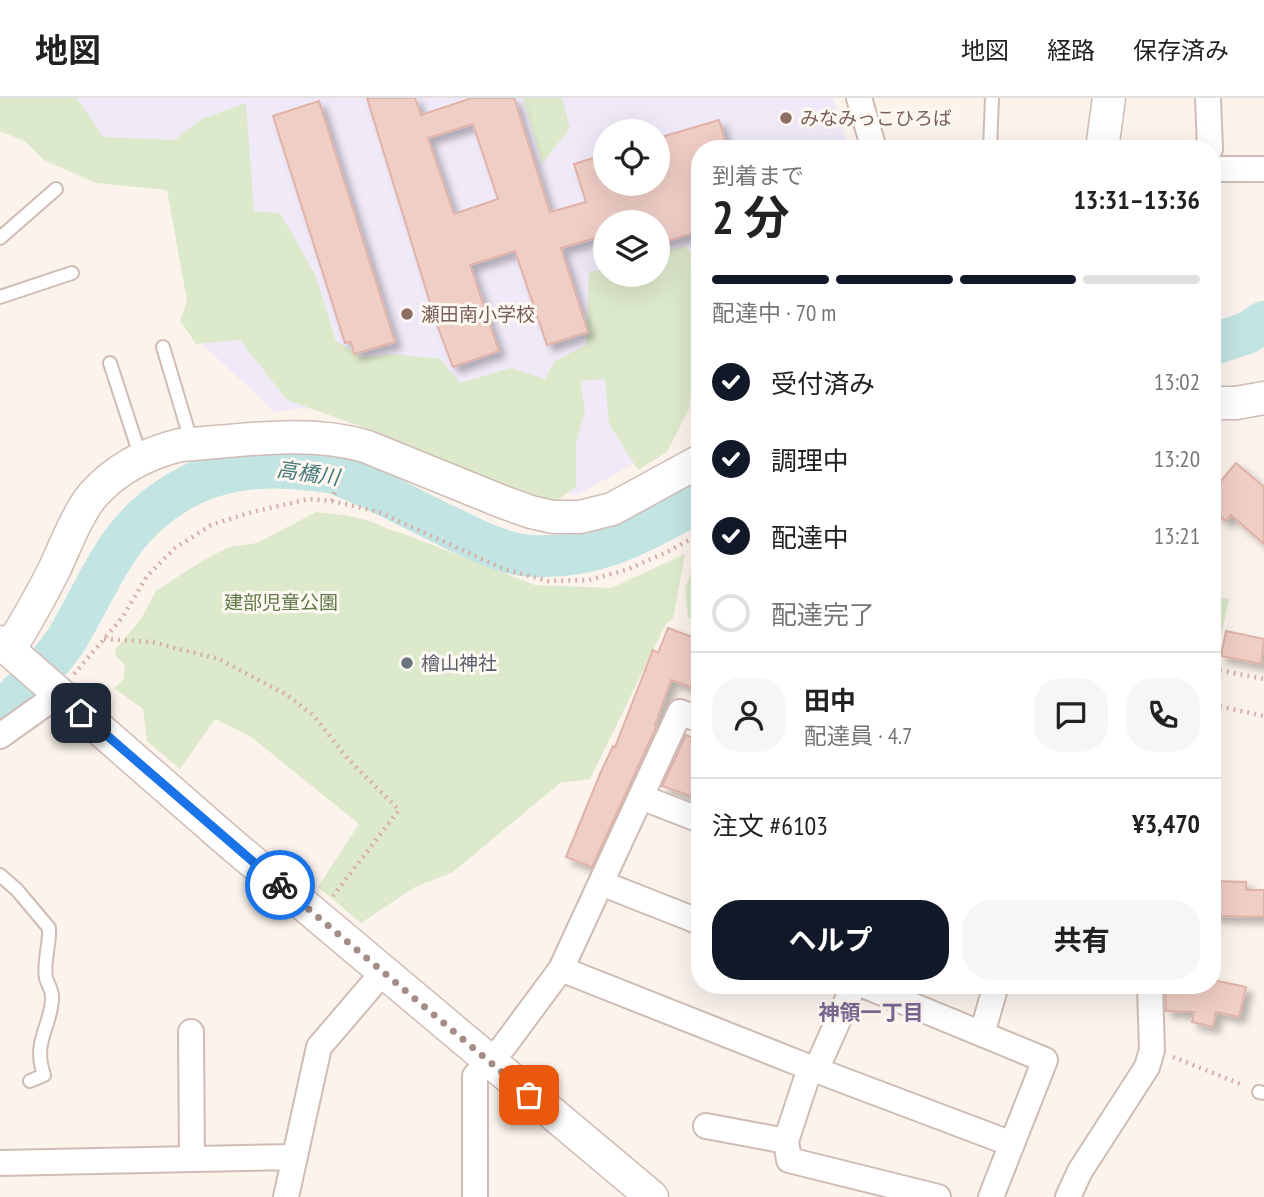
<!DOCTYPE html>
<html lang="ja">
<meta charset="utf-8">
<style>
:root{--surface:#fff;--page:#f6f6f6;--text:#222;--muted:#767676;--line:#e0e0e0;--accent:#111827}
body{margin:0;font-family:"PT Sans Narrow","Noto Sans JP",sans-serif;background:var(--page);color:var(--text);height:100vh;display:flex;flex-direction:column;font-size:26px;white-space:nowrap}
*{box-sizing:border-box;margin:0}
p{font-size:23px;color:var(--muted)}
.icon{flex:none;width:38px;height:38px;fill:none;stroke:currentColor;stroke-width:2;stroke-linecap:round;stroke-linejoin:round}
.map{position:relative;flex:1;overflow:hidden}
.panel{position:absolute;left:691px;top:42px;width:530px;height:854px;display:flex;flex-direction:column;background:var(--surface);border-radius:28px;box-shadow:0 7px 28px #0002}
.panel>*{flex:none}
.controls{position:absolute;left:593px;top:21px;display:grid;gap:14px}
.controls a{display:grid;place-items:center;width:77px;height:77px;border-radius:50%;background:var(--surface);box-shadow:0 7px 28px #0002;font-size:35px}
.pin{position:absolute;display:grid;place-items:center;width:60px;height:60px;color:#fff;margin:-30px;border-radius:14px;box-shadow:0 4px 10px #0006}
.courier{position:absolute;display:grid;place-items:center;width:70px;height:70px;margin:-35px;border:5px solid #1a73e8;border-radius:50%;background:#fff;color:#222;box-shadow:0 2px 9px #0007}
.headline em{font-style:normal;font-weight:700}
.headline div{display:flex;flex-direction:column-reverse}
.headline{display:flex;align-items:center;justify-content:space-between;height:119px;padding:0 21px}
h1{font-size:46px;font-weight:700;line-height:52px}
.bar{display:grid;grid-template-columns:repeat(4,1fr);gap:10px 7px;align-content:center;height:84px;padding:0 21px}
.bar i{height:9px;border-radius:5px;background:var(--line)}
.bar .selected{background:var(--accent)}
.bar p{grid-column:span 4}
.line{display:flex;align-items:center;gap:18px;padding:0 21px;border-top:2px solid var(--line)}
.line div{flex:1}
.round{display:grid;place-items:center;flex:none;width:74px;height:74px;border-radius:28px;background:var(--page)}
ol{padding:0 21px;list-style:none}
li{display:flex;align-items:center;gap:21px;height:77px}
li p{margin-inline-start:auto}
li .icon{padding:7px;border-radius:50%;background:var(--accent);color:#fff;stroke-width:4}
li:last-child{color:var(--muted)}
li i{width:38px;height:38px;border:4px solid var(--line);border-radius:50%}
.cta{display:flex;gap:14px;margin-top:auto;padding:14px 21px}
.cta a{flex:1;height:80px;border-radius:28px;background:var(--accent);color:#fff;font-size:28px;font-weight:700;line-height:80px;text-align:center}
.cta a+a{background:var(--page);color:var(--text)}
header{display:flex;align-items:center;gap:42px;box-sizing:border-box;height:98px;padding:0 35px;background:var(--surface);border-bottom:2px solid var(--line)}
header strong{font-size:33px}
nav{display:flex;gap:38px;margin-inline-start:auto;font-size:24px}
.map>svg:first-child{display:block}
.education{fill:#f0e9f8;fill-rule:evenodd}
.green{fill:#dde9cb}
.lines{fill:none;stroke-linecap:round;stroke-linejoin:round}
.river{stroke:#c2e4e3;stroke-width:42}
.building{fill:#efcec6;stroke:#e0b2a8;stroke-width:2;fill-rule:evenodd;filter:url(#shadow)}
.service-casing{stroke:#d0bcb5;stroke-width:16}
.minor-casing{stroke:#d0bcb5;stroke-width:28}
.tertiary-casing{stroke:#d0bcb5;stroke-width:35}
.path{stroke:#d5b1a8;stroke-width:4.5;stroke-dasharray:2 5;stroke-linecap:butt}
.service{stroke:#fff;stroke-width:12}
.minor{stroke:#fff;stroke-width:24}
.tertiary{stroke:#fff;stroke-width:32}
.done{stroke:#a58d87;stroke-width:7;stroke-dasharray:0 12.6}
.route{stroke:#1a73e8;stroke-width:9}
.education-dot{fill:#8d6e63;stroke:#fef8f3;stroke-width:2.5}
.worship-dot{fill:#6b7280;stroke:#fef8f3;stroke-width:2.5}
.labels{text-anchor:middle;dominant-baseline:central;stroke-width:6;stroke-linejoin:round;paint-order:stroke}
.education-label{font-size:19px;fill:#785e54;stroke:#fef8f3;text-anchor:start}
.park-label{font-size:19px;fill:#617a49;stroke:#fef8f3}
.worship-label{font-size:19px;fill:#5b616d;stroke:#fef8f3;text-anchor:start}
.water-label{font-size:21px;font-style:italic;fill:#447978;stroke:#fef8f3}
.neighbourhood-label{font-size:21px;font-weight:bold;fill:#7b6891;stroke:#fef8f3}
</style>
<header>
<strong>地図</strong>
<nav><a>地図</a><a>経路</a><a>保存済み</a></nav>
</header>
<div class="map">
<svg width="1264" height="1099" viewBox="0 0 1264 1099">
<defs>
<filter id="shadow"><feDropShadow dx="6" dy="6" stdDeviation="3.5" flood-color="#0004"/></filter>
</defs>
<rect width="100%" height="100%" fill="#fbf3ec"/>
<path class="education" d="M 0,0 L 833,0 L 847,43 L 823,51 L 700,51 L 700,155 L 658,169 L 658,124 L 606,124 L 606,177 L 656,353 L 577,397 L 523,386 L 346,313 L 301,310 L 275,314 L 202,246 L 183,83 ZM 606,33 L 658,33 L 658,86 L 606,86 Z"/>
<path class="green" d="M 0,0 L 77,0 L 103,39 L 174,42 L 202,21 L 246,5 L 254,113 L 280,115 L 315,176 L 336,243 L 362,259 L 394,256 L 440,261 L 460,285 L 511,270 L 545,281 L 555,263 L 586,247 L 589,175 L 605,170 L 606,177 L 658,177 L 658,155 L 684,148 L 700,164 L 700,220 L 689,311 L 667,354 L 638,372 L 609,326 L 605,281 L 580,283 L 585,312 L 576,347 L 576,389 L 553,405 L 521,402 L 385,337 L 287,302 L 240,242 L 196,246 L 180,222 L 187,203 L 167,92 L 96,85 L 44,62 L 26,44 L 0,33 Z
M 523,0 L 562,0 L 570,30 L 542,66 Z
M 316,414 C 335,416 354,418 372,424 C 382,428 388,432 399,434 L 535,487 L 611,490 L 685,456 L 673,521 L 666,526 L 590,681 L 560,685 L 453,774 L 415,789 L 361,825 L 318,789 L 359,726 L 250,638 L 215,621 L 180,671 L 147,643 L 143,611 L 114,590 L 124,581 L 125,567 L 116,558 L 115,552 L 141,521 L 156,493 L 202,463 L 229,449 L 257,445 Z
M 700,454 L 700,523 L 688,520 L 685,490 Z
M 1213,498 L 1229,501 L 1216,562 L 1213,561 Z"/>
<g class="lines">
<path class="river" d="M 1213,246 L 1247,235 L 1264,224
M 0,613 C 19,598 56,559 68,539 C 103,480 116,431 178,394 C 218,370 266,366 311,372 C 320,373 329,373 337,376 C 375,390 411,411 447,428 C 475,441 501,456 532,458 C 601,461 641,434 700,403"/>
</g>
<path class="building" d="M 367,0 L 415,0 L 421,17 L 472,0 L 514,0 L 550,114 L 586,104 L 574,66 L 606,56 L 606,86 L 658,86 L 658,40 L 719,22 L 728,51 L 700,51 L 700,133 L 658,146 L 658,124 L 606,124 L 606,137 L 561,150 L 588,234 L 547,247 L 515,153 L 470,167 L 499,253 L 453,269 L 436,224 ZM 473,26 L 498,101 L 454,116 L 428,40 Z
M 319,3 L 395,244 L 354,256 L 351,244 L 345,245 L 273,18 Z
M 1236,365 L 1264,389 L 1264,446 L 1231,417 L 1226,423 L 1213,412 L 1213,392 Z
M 668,530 L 700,542 L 700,592 L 671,582 L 655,627 L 657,627 L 592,769 L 566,759 L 600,676 L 613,648 L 615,649 L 653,552 L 658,555 Z
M 1226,533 L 1264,541 L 1261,566 L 1221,558 Z
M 686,637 L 700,642 L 700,701 L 662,688 Z
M 1213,783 L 1246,784 L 1246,792 L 1264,792 L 1264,819 L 1213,818 Z
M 1213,882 L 1246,889 L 1239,919 L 1216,914 L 1213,929 L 1192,924 L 1194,914 L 1166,913 L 1165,887 L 1213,887 Z"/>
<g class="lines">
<defs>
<path id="service" d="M 990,51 L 992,0
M 0,140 L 56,91
M 0,199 L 72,175
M 163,249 L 192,346
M 110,265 L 141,360
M 0,777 L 17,792 L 49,830 C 50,847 43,864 46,880 C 48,888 53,892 52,901 C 51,929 32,944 44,977 L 30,983
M 1259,994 L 1264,995"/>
<path id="minor" d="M 859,0 L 874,51
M 1208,0 L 1210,51
M 1213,71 L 1264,71
M 0,638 L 59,596
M 641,699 L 700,722
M 601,785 L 700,824
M 561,871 L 816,972 L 1012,1046
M 863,887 L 1045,962 L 991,1099
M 191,934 L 192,1061
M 982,936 L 996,887
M 810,970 L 786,1043 L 789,1062 L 938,1099
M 816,972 L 854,887
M 706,1028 L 786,1043
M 0,1065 L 295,1059
M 286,1099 L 319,949 L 384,873
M 475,1099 L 475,978 L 504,948 L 561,871 L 680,614 L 700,622
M 1068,1099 L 1080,1073 L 1147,969 L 1152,952 L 1150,887"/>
<path id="tertiary" d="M 1102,51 L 1109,0
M 1213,305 L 1236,305 L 1264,300
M 0,544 L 229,744 L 652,1099
M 9,552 C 25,526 40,500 54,472 C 65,449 77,416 93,397 C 116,371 148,355 180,347 C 241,343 306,331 365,348 L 503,404 L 531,414 L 553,419 L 580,419 L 612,411 L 700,363"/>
</defs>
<use href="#service" class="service-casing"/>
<use href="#minor" class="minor-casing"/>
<use href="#tertiary" class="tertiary-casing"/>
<path class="path" d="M 332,403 L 344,368
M 104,541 L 152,544 L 219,561 L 287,597 L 314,618 L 348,661 L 399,712 L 333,798
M 1213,571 L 1264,581
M 74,576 L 122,520 L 147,478 L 175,450 L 211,427 L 252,414 L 309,401 L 332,403 L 379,414 L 504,471 L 548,483 L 589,482 L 626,472 L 667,454 L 700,436
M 1213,607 L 1264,618
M 1173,959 L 1243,987"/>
<use href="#service" class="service"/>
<use href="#minor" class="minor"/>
<use href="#tertiary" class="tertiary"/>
</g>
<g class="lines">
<path class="done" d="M 280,787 L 529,997"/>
<path class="route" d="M 81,615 L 280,787"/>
</g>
<g class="education-dot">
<circle cx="786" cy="20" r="7"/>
<circle cx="407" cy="216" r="7"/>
</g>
<circle class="worship-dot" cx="407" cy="565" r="7"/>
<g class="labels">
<g class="education-label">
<text x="800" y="20">みなみっこひろば</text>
<text x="421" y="216">瀬田南小学校</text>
</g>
<g class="park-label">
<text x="281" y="504">建部児童公園</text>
</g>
<g class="worship-label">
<text x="421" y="565">檜山神社</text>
</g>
<g class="water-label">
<text transform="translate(308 375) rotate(8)">高橋川</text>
</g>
<g class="neighbourhood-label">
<text x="871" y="914">神領一丁目</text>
</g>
</g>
</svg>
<div class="controls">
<a><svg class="icon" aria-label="locate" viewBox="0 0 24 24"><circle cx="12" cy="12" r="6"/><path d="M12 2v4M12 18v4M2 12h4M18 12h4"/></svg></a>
<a><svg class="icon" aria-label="layers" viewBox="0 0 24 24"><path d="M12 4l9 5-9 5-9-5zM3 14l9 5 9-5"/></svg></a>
</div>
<div class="pin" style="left:529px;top:997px;background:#ea580c"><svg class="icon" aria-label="bag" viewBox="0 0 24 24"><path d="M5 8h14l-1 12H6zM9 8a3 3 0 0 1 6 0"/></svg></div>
<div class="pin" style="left:81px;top:615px;background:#1f2937"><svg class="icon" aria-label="home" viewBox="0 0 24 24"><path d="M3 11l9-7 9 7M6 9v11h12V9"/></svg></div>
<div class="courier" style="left:280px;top:787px"><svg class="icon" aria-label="bike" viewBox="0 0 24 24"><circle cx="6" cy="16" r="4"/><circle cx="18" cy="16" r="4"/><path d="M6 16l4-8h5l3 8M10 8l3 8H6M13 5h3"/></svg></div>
<section class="panel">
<div class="headline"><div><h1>2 分</h1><p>到着まで</p></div><em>13:31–13:36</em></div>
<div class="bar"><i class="selected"></i><i class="selected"></i><i class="selected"></i><i></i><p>配達中 · 70 m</p></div>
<ol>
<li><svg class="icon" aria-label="check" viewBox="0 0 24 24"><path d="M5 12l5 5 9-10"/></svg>受付済み<p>13:02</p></li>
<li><svg class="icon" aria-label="check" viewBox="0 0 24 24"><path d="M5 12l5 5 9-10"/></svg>調理中<p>13:20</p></li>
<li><svg class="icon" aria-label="check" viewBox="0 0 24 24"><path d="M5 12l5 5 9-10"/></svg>配達中<p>13:21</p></li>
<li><i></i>配達完了</li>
</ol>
<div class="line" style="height:126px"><a class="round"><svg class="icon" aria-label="person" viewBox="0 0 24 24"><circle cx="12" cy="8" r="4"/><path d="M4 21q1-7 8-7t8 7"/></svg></a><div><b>田中</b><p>配達員 · 4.7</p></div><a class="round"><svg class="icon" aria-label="chat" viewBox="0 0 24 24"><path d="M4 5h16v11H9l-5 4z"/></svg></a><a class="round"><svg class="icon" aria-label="phone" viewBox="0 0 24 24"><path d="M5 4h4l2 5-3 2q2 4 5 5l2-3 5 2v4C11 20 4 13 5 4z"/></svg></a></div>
<div class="line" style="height:91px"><div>注文 #6103</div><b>¥3,470</b></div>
<div class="cta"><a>ヘルプ</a><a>共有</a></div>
</section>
</div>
